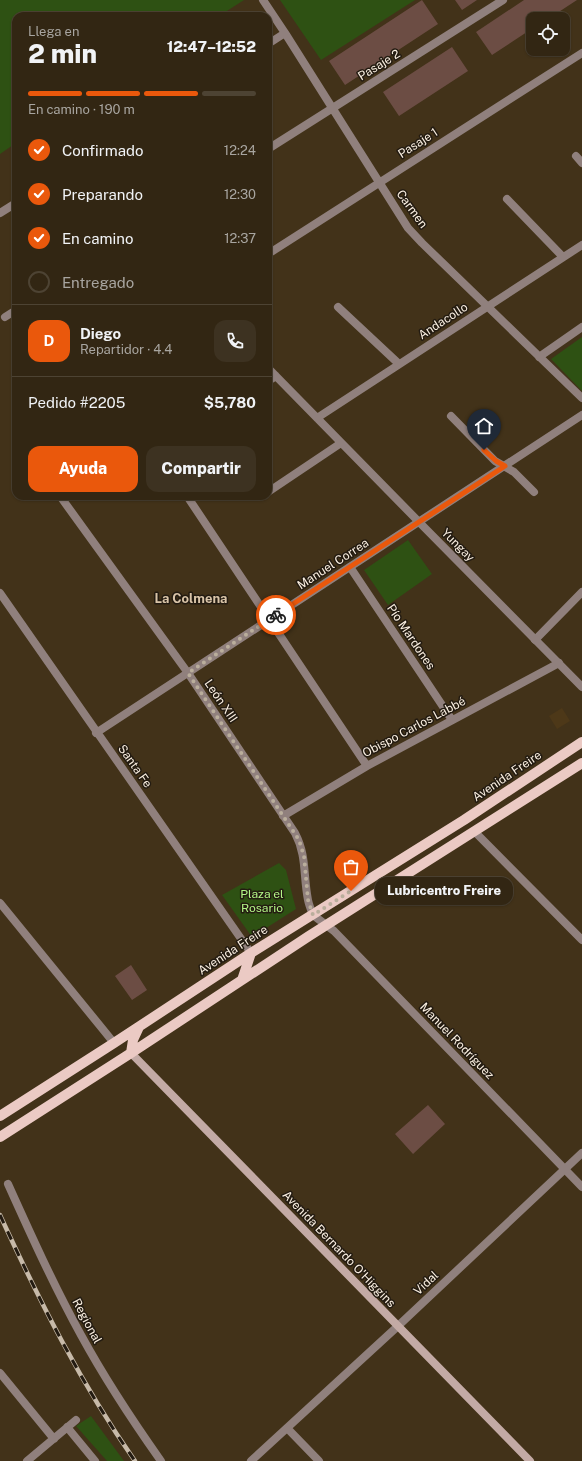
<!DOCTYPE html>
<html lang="es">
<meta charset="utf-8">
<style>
:root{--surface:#322613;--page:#3d3221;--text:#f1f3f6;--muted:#a8a5a0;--line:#4d4333;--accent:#ea580c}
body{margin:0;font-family:"Public Sans",sans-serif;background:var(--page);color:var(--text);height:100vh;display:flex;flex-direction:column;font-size:15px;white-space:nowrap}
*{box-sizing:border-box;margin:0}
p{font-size:13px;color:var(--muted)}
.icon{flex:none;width:22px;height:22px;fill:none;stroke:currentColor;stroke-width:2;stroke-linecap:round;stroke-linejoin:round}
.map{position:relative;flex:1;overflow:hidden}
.panel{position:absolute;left:12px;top:12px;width:260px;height:488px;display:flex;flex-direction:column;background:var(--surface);border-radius:12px;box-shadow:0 1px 3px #0004,0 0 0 1px var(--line)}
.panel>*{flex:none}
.fabs{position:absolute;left:526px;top:12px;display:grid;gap:8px}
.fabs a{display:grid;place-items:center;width:44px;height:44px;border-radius:8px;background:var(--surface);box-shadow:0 1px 3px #0004,0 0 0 1px var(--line);font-size:20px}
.pin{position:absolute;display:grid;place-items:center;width:34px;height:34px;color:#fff;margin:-41px -17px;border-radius:50% 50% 50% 0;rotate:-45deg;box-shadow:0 0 4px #0007}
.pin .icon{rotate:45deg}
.courier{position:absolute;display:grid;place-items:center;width:40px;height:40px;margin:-20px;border:3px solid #ea580c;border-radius:50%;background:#fff;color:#222;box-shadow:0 1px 5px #0007}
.bubble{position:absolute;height:28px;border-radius:12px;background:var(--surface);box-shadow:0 1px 3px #0004,0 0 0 1px var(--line);font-size:13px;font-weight:800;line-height:28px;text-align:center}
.overview em{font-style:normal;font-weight:800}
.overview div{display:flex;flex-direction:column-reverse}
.overview{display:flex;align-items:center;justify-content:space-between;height:68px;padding:0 16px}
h1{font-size:26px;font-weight:800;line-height:30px}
.bar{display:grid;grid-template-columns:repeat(4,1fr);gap:6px 4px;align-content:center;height:48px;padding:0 16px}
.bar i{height:5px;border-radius:3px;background:var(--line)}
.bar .selected{background:var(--accent)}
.bar p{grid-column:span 4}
.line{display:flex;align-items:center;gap:10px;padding:0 16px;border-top:1px solid var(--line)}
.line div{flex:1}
.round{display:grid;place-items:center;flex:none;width:42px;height:42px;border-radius:12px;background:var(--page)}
ol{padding:0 16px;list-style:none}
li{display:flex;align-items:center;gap:12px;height:44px}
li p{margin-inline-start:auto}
li .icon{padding:4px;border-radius:50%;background:var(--accent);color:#fff;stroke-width:4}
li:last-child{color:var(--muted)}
li i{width:22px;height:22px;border:2px solid var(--line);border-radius:50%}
.button{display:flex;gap:8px;margin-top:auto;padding:8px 16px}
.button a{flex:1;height:46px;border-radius:12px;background:var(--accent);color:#fff;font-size:16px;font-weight:800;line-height:46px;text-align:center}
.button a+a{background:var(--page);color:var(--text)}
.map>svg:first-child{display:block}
.built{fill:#4d3818}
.green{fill:#2e5113}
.building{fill:#6c4d44}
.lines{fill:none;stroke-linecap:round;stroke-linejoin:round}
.minor{stroke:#90807d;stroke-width:8}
.tertiary{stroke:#90807d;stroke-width:8}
.secondary{stroke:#c3aaa5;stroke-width:8}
.primary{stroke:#ebcac4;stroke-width:10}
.rail-casing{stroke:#c7baa9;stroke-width:4.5}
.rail{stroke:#231b11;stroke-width:3;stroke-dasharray:9;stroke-linecap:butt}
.done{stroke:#baae9c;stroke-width:4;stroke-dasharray:0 7.2}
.route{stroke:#ea580c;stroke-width:5}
.labels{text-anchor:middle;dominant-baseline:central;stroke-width:3;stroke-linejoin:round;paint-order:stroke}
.street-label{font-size:12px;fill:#fbf0e2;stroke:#231b11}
.park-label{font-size:12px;fill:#b3f787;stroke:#231b11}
.neighbourhood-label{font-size:13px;font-weight:bold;fill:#d9c4a8;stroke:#231b11}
</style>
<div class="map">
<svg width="582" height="1461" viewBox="0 0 582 1461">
<rect width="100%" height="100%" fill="#423219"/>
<path class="built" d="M 562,708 L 570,721 L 557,729 L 549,716 Z"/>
<path class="green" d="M 0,0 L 244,0 L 219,16 L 16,16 L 16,143 L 0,154 Z
M 280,0 L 415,0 L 321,60 Z
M 582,337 L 582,391 L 551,359 Z
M 408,540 L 432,574 L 388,605 L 364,570 Z
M 279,863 L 286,870 L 296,909 L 252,937 L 222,895 Z
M 91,1416 L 124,1461 L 107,1461 L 76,1426 Z"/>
<path class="building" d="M 422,0 L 438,24 L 345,85 L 329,61 Z
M 455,0 L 477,0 L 462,10 Z
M 524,0 L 577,0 L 548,19 L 533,19 L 533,28 L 492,55 L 476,32 Z
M 452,47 L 468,71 L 399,116 L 383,92 Z
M 131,965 L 147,990 L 132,1000 L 115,976 Z
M 428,1105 L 445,1124 L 413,1154 L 395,1134 Z"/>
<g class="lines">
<path class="minor" d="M 263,0 L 285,33 L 408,228 L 422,243 L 582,398
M 268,44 L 285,33
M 268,149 L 503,0
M 576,156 L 582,163
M 507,199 L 563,257
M 0,213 L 16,203
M 268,254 L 582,53
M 338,307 L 399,364
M 5,317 L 16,310
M 539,357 L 582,327
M 268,368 L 419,522
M 268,381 L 276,376
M 451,416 L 495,461 L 514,472 L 534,492
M 317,418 L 582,245
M 268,492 L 341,443
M 60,496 L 188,673 L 295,833 C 307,856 303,875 308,900 C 309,905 311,910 313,915
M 187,496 L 367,766
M 350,567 L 452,720
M 535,640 L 582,592
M 283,816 L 367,766 L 559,663
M 474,831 L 582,940
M 0,903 L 114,1043
M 8,1184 C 31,1235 54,1286 81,1335 C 105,1379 132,1420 161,1461
M 0,1373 L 54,1439
M 67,1427 L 95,1461
M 287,1428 L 319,1461
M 27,1461 L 76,1420
M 251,1461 L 398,1326 L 582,1153"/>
<path class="tertiary" d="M 419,522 L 582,687
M 0,593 L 251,953
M 96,733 L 582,415
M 313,915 L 334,931 L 582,1187"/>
<path class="secondary" d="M 131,1053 L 530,1461"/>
<path class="primary" d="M 242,980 L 251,953
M 131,1053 L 133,1040 L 139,1027
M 0,1116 L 114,1043 L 251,953 L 464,820 L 582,742
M 0,1137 L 131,1053 L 309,936 L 582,763"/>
<defs>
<path id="rail" d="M 0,1215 C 39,1300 81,1384 135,1461"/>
</defs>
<use href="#rail" class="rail-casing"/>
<use href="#rail" class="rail"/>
</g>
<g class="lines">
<path class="done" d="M 276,615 L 188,673 L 299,840 L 304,856 L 308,900 L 313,915 L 351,891"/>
<path class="route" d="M 276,615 L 505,466 L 496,461 L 484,450"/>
</g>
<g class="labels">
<g class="street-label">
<text transform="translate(379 65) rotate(-32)">Pasaje 2</text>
<text transform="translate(418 143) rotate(-33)">Pasaje 1</text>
<text transform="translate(412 209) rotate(54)">Carmen</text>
<text transform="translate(443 321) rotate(-33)">Andacollo</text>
<text transform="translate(458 545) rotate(45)">Yungay</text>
<text transform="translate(333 564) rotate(-33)">Manuel Correa</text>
<text transform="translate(411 637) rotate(56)">Pío Mardones</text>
<text transform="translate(221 701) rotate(56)">León XIII</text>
<text transform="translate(414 727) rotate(-28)">Obispo Carlos Labbé</text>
<text transform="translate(135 766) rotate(55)">Santa Fe</text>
<text transform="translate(507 776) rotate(-34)">Avenida Freire</text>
<text transform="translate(233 950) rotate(-33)">Avenida Freire</text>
<text transform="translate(457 1041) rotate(46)">Manuel Rodríguez</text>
<text transform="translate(339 1249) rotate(46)">Avenida Bernardo O'Higgins</text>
<text transform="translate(426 1283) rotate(-43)">Vidal</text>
<text transform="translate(87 1321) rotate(62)">Regional</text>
</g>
<g class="park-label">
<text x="262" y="894">Plaza el<tspan x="262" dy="14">Rosario</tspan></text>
</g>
<g class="neighbourhood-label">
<text x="191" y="598">La Colmena</text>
</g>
</g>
</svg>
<div class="fabs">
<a><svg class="icon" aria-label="locate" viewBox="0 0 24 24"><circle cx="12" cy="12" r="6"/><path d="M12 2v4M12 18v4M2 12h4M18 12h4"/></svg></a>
</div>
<div class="pin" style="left:351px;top:891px;background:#ea580c"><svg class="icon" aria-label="bag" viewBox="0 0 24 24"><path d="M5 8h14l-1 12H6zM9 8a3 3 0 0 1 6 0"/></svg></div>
<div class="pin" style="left:484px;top:450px;background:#1f2937"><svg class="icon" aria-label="home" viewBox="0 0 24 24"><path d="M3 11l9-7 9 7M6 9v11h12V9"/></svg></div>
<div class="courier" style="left:276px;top:615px"><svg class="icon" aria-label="bike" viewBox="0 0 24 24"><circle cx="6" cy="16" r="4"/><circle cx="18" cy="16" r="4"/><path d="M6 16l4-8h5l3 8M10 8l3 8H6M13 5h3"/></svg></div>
<div class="bubble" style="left:375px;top:877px;width:138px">Lubricentro Freire</div>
<section class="panel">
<div class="overview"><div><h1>2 min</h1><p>Llega en</p></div><em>12:47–12:52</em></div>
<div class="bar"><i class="selected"></i><i class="selected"></i><i class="selected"></i><i></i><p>En camino · 190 m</p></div>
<ol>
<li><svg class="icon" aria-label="check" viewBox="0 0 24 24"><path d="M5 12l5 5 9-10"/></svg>Confirmado<p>12:24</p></li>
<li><svg class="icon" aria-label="check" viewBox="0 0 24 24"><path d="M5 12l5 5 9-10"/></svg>Preparando<p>12:30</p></li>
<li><svg class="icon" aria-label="check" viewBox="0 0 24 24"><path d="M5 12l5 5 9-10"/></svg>En camino<p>12:37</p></li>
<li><i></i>Entregado</li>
</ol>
<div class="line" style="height:72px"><b class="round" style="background:var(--accent);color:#fff">D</b><div><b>Diego</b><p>Repartidor · 4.4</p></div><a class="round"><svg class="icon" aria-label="phone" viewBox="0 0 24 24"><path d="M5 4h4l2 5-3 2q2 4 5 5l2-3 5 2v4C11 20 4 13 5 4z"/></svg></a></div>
<div class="line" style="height:52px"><div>Pedido #2205</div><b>$5,780</b></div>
<div class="button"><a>Ayuda</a><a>Compartir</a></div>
</section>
</div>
